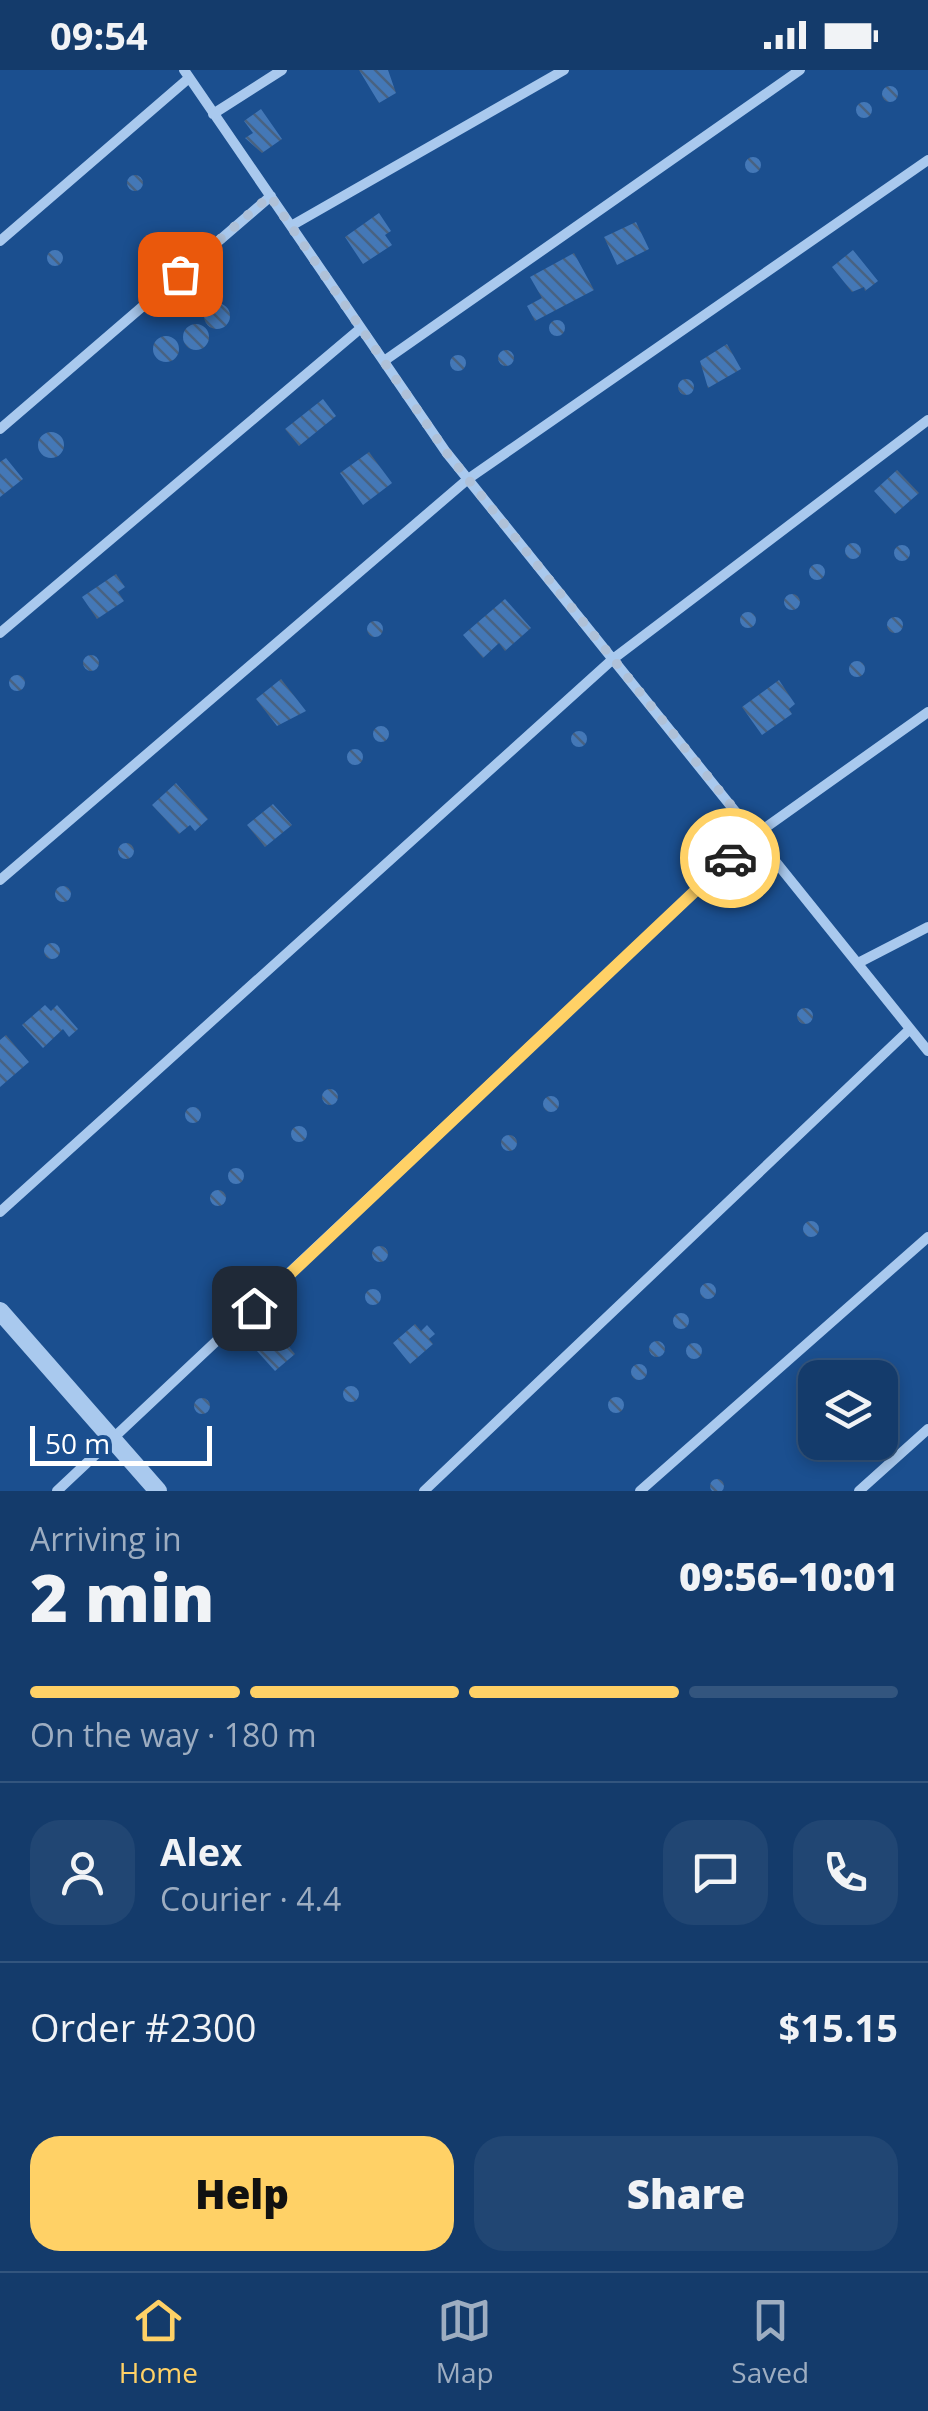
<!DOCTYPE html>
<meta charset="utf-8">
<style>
:root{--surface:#143b6b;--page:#214673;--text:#f1f3f6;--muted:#9dadc1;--line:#33557e;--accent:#ffd166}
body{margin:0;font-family:"Open Sans",sans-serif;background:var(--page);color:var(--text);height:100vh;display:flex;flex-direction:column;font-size:38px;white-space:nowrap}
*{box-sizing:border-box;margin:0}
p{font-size:32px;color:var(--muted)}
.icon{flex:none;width:55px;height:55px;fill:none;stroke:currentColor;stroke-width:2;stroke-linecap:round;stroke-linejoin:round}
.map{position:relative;height:1421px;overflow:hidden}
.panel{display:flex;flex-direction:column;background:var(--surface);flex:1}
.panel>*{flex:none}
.tools{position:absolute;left:798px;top:1290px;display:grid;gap:20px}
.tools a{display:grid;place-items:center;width:100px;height:100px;border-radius:20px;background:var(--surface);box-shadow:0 5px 15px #0003,0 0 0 2px var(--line);font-size:50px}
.scale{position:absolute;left:30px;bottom:25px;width:182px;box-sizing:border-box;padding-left:10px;border:5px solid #fff;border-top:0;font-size:28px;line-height:35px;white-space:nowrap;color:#fff;-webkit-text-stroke:8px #1b4f8f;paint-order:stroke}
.pin{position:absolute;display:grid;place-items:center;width:85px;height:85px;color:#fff;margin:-42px;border-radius:20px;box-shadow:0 5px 15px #0006}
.courier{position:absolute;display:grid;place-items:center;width:100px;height:100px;margin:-50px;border:8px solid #ffd166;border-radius:50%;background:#fff;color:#222;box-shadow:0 2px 12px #0007}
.head em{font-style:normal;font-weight:800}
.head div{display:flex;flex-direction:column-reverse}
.head{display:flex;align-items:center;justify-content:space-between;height:170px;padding:0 30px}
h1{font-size:65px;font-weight:800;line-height:75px}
.bar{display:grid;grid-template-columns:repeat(4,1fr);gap:15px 10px;align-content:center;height:120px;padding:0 30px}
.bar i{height:12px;border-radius:8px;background:var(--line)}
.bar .active{background:var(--accent)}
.bar p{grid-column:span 4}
.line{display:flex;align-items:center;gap:25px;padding:0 30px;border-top:2px solid var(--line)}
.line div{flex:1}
.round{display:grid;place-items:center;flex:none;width:105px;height:105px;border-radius:30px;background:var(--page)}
.primary-button{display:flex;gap:20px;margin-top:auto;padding:20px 30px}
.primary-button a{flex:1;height:115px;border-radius:30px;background:var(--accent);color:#111;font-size:40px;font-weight:800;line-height:115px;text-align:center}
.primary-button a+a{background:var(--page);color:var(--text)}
.status{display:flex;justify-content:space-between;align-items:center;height:70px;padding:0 50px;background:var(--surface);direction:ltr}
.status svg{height:28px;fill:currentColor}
.tabs{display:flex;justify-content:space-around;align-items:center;height:140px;border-top:2px solid var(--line);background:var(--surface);font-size:28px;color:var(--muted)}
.tabs a{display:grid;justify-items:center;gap:5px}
.tabs .active{color:var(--accent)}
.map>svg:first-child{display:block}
.building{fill:url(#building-back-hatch)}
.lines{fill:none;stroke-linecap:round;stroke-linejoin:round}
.minor{stroke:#a9c9ee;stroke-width:10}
.tertiary{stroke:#a9c9ee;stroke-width:18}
.done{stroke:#afc1d8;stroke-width:10;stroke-dasharray:0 18}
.route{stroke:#ffd166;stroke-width:12}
</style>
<div class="status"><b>09:54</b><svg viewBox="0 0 49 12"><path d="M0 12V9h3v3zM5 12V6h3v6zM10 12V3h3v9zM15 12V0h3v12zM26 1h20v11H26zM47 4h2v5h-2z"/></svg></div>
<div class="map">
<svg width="928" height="1421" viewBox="0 0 928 1421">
<defs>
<pattern id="building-back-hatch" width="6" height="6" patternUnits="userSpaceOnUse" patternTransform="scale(2.5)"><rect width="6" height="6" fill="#4478b7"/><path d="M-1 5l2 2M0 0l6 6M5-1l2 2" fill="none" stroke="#486282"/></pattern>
</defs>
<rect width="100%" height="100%" fill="#1b4f8f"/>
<path class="building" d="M 359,0 L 388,0 L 396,23 L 379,33 Z
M882 24a8 8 0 1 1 16 0a8 8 0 1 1-16 0Z
M856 40a8 8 0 1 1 16 0a8 8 0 1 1-16 0Z
M 261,39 L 282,69 L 262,83 L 245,68 L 253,63 L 244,51 Z
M745 95a8 8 0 1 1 16 0a8 8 0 1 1-16 0Z
M127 113a8 8 0 1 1 16 0a8 8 0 1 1-16 0Z
M 379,143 L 391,161 L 385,165 L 392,175 L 363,194 L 345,167 Z
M 636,152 L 649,179 L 617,195 L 604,167 Z
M47 188a8 8 0 1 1 16 0a8 8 0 1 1-16 0Z
M 853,180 L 878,211 L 865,221 L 864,217 L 852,222 L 832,197 Z
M 574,183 L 594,220 L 535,251 L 527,236 L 542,228 L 530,207 Z
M204 246a13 13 0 1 1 26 0a13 13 0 1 1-26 0Z
M549 258a8 8 0 1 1 16 0a8 8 0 1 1-16 0Z
M183 267a13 13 0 1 1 26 0a13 13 0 1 1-26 0Z
M153 279a13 13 0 1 1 26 0a13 13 0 1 1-26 0Z
M 727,274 L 741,299 L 708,318 L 700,291 Z
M498 288a8 8 0 1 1 16 0a8 8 0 1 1-16 0Z
M450 293a8 8 0 1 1 16 0a8 8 0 1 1-16 0Z
M678 317a8 8 0 1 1 16 0a8 8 0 1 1-16 0Z
M 323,329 L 336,346 L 299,376 L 285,359 Z
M38 375a13 13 0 1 1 26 0a13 13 0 1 1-26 0Z
M 369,382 L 392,413 L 363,435 L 340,403 Z
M 6,388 L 23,409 L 0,427 L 0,392 Z
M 897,400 L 919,423 L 895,444 L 874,421 Z
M845 481a8 8 0 1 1 16 0a8 8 0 1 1-16 0Z
M894 483a8 8 0 1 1 16 0a8 8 0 1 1-16 0Z
M809 502a8 8 0 1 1 16 0a8 8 0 1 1-16 0Z
M 116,504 L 125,517 L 118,522 L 124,531 L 97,549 L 82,527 Z
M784 532a8 8 0 1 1 16 0a8 8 0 1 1-16 0Z
M 505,529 L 531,558 L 505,581 L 499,573 L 483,588 L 463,565 Z
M740 550a8 8 0 1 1 16 0a8 8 0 1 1-16 0Z
M887 555a8 8 0 1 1 16 0a8 8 0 1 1-16 0Z
M367 559a8 8 0 1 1 16 0a8 8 0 1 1-16 0Z
M83 593a8 8 0 1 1 16 0a8 8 0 1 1-16 0Z
M849 599a8 8 0 1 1 16 0a8 8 0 1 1-16 0Z
M9 613a8 8 0 1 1 16 0a8 8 0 1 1-16 0Z
M 281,609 L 306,641 L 277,656 L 256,629 Z
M 779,610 L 795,634 L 789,639 L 792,644 L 762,665 L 742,637 Z
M373 664a8 8 0 1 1 16 0a8 8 0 1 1-16 0Z
M571 669a8 8 0 1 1 16 0a8 8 0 1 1-16 0Z
M347 687a8 8 0 1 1 16 0a8 8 0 1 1-16 0Z
M 176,713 L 208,749 L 195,761 L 190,755 L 179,764 L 152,735 Z
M 273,734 L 292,755 L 265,777 L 247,755 Z
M118 781a8 8 0 1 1 16 0a8 8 0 1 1-16 0Z
M55 824a8 8 0 1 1 16 0a8 8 0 1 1-16 0Z
M44 881a8 8 0 1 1 16 0a8 8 0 1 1-16 0Z
M 45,935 L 51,941 L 57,935 L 78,959 L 69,967 L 63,959 L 43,978 L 22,955 Z
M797 946a8 8 0 1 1 16 0a8 8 0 1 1-16 0Z
M 6,965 L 29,992 L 0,1017 L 0,970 Z
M322 1027a8 8 0 1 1 16 0a8 8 0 1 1-16 0Z
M543 1034a8 8 0 1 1 16 0a8 8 0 1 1-16 0Z
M185 1045a8 8 0 1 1 16 0a8 8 0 1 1-16 0Z
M291 1064a8 8 0 1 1 16 0a8 8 0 1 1-16 0Z
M501 1073a8 8 0 1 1 16 0a8 8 0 1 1-16 0Z
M228 1106a8 8 0 1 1 16 0a8 8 0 1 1-16 0Z
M210 1128a8 8 0 1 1 16 0a8 8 0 1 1-16 0Z
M803 1159a8 8 0 1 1 16 0a8 8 0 1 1-16 0Z
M372 1184a8 8 0 1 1 16 0a8 8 0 1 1-16 0Z
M700 1221a8 8 0 1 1 16 0a8 8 0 1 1-16 0Z
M365 1227a8 8 0 1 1 16 0a8 8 0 1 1-16 0Z
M673 1251a8 8 0 1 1 16 0a8 8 0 1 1-16 0Z
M 268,1252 L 295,1284 L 275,1301 L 247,1270 Z
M 415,1254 L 421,1261 L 427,1255 L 435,1264 L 429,1269 L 433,1274 L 410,1294 L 393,1273 Z
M649 1279a8 8 0 1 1 16 0a8 8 0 1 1-16 0Z
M686 1281a8 8 0 1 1 16 0a8 8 0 1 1-16 0Z
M631 1302a8 8 0 1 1 16 0a8 8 0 1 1-16 0Z
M343 1324a8 8 0 1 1 16 0a8 8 0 1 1-16 0Z
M608 1335a8 8 0 1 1 16 0a8 8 0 1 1-16 0Z
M194 1336a8 8 0 1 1 16 0a8 8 0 1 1-16 0Z
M710 1416a7 7 0 1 1 14 0a7 7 0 1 1-14 0Z"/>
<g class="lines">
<path class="minor" d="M 184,0 L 446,382 L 928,981
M 213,44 L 282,0
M 291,156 L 564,0
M 0,171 L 189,8
M 384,291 L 800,0
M 0,359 L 271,126
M 0,563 L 361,258
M 0,810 L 468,409 L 928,90
M 860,892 L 928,857
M 0,1142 L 613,589 L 928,350
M 57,1421 L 755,765 L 928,642
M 424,1421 L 910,959
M 640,1421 L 928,1167
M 859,1421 L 928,1359"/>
<path class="tertiary" d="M 0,1241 L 158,1421"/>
</g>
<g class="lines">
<path class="done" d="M 180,204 L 270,126 L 446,382 L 755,765 L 730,788"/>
<path class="route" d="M 254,1238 L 730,788"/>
</g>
</svg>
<div class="tools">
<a><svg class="icon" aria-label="layers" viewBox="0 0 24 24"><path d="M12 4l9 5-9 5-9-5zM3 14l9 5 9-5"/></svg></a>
</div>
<div class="scale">50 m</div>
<div class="pin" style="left:180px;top:204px;background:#ea580c"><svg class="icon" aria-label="bag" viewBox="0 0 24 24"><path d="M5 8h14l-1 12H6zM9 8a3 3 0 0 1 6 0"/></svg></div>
<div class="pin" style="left:254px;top:1238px;background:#1f2937"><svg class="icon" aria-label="home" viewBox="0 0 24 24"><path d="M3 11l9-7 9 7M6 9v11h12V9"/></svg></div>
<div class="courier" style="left:730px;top:788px"><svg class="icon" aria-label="car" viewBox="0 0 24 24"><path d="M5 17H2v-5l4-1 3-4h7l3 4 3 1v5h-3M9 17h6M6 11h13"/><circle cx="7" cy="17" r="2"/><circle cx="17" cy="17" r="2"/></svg></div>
</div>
<section class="panel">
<div class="head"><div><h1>2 min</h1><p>Arriving in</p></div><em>09:56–10:01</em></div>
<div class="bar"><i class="active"></i><i class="active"></i><i class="active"></i><i></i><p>On the way · 180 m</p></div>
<div class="line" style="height:180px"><a class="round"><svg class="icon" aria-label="person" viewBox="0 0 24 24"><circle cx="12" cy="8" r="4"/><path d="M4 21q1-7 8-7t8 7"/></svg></a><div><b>Alex</b><p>Courier · 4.4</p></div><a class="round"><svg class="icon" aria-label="chat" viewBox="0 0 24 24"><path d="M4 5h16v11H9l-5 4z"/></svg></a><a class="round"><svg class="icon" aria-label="phone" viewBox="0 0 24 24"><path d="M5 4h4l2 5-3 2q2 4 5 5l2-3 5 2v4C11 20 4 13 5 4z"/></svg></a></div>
<div class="line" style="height:130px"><div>Order #2300</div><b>$15.15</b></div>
<div class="primary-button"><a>Help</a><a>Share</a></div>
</section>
<nav class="tabs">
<a class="active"><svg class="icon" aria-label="home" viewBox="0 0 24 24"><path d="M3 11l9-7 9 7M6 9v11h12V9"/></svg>Home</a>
<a><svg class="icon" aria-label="map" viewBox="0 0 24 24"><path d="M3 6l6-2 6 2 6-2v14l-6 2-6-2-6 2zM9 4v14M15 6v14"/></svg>Map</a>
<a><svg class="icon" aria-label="saved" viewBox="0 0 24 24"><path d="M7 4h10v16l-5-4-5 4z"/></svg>Saved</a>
</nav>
